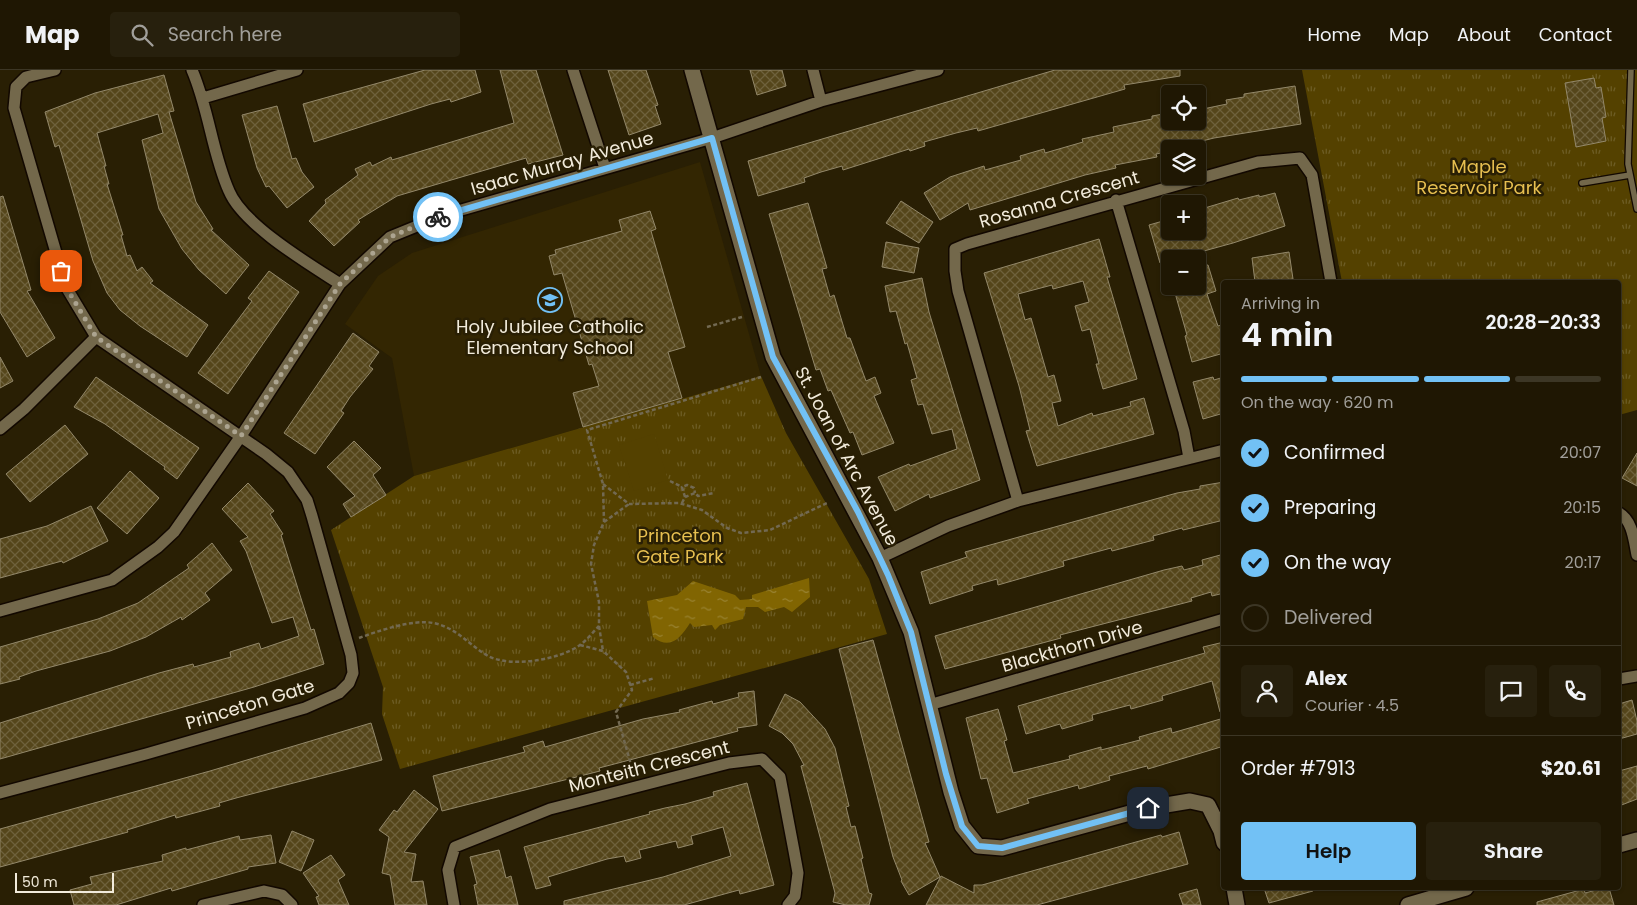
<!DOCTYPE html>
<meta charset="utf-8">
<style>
:root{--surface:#1f1703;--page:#27200d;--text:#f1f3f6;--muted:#a19f9a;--line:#3c3625;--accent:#72c1f5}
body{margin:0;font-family:Poppins,sans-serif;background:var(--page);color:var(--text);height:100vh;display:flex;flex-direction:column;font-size:19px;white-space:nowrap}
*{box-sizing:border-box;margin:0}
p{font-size:16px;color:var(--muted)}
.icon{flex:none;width:28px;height:28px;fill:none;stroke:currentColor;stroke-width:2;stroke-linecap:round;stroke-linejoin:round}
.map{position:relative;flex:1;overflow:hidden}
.side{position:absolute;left:1221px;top:210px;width:400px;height:610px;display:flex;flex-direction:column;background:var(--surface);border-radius:5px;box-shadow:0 1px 4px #0004,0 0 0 1px var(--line)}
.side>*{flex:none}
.buttons{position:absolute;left:1161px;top:15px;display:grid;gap:10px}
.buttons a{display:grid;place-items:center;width:45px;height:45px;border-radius:5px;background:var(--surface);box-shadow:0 1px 4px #0004,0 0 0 1px var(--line);font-size:25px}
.scale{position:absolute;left:15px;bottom:12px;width:99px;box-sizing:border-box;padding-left:5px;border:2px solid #f2ebdb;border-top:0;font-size:14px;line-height:18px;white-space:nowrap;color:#f2ebdb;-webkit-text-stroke:4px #291f04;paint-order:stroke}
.pin{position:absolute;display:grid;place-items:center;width:42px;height:42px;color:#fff;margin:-21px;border-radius:10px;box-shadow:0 2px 8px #0006}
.courier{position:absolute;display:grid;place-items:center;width:50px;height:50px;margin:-25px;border:4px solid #72c1f5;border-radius:50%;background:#fff;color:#222;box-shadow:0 1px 6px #0007}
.summary em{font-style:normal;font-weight:600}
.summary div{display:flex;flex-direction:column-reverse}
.summary{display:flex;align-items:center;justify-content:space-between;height:85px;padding:0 20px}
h1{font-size:32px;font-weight:600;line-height:38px}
.bar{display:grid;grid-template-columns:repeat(4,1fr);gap:8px 5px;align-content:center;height:60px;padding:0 20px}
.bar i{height:6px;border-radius:4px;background:var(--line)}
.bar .active{background:var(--accent)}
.bar p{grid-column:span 4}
.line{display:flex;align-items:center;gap:12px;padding:0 20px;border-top:1px solid var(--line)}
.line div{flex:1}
.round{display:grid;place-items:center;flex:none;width:52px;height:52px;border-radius:5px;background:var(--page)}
ol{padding:0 20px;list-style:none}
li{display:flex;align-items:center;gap:15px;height:55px}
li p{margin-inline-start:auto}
li .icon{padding:5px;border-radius:50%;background:var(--accent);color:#111;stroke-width:4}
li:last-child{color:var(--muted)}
li i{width:28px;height:28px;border:2px solid var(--line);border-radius:50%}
.cta{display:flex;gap:10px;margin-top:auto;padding:10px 20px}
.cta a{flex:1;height:58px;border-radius:5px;background:var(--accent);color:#111;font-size:20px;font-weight:600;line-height:58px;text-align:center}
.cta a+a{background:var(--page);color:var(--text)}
header{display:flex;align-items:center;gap:30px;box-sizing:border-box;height:70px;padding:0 25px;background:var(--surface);border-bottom:1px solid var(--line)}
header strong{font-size:24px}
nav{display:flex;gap:28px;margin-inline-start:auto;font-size:18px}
.search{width:350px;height:45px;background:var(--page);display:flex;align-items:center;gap:12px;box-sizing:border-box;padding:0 18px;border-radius:5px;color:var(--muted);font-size:19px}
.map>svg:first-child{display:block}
.built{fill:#332602}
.grass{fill:url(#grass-tufts)}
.garden{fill:#544100}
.water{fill:url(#water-ripples)}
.building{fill:url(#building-cross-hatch);stroke:#93886a}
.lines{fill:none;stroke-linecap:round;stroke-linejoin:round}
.lane-casing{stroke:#120800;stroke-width:8}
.street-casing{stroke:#120800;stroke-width:14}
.secondary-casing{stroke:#120800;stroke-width:18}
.path{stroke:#726952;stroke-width:2.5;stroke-dasharray:4 2.5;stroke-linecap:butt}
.lane{stroke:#73684b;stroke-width:5.5}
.street{stroke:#73684b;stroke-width:11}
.secondary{stroke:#73684b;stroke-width:15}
.done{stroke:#aca490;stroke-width:5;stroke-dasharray:0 9}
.route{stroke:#72c1f5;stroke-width:6}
.labels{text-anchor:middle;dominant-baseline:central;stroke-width:5;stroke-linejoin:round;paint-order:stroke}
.street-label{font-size:18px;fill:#f2ebdb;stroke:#291f04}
.park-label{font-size:18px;fill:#e7bf50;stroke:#291f04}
.poi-label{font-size:18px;fill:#f2ebdb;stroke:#291f04}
</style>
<header>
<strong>Map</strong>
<div class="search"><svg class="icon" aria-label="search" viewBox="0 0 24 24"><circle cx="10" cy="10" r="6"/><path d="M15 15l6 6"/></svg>Search here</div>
<nav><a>Home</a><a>Map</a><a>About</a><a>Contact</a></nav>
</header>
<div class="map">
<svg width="1637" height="835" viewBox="0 0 1637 835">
<defs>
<pattern id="grass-tufts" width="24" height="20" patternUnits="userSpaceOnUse" patternTransform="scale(1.25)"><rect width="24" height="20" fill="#544100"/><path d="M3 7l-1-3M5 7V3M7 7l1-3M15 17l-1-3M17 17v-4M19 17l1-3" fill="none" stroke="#6d5d25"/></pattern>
<pattern id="water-ripples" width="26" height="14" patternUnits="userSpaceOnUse" patternTransform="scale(1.25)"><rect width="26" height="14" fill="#816502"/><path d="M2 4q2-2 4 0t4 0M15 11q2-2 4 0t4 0" fill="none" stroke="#998332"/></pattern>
<pattern id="building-cross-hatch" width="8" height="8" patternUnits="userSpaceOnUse" patternTransform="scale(1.25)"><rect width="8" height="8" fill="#55461b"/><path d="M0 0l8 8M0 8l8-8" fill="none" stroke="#6e613c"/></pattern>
</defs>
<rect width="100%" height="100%" fill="#291f04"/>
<path class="built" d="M 700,92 L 761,306 L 414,406 L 392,288 L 345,254 L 378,206 L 412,183 Z"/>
<path class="grass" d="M 1302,0 L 1637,0 L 1637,340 L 1619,345 L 1619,212 L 1342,212 Z
M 761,306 L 786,363 L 869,509 L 887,564 L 400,699 L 382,644 L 383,617 L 331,460 L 414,406 Z"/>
<path class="garden" d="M 654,364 L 668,410 L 634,421 L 619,375 Z"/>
<path class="water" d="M 809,508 L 810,527 L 792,542 L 784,537 L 765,542 L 758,537 L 746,537 L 743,549 L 720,555 L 715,560 L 712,555 L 694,557 L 690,553 C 681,567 671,581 653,567 L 647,531 L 677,525 L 693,511 L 735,525 L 740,530 L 752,529 L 752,525 Z"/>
<path class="building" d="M 425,0 L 475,0 L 481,22 L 451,32 L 450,29 L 431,34 L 314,72 L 303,34 Z
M 500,0 L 536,0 L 563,85 L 528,94 L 526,88 L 397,126 L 358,150 L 360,152 L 334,176 L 309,151 L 326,133 L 325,130 L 358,105 L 355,99 L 370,92 L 372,96 L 391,87 L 392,90 L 514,53 Z
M 608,0 L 646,0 L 658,35 L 655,36 L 661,54 L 629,65 Z
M 750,0 L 782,0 L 786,16 L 757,25 Z
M 1055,0 L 1180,0 L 1180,6 L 1124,15 L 1125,19 L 978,61 L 977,58 L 956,63 L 924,72 L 925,76 L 910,81 L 909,79 L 843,100 L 842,96 L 821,102 L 804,108 L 805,112 L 758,126 L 748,91 Z
M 164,5 L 174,41 L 169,42 L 196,132 L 213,159 L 211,160 L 249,195 L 226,224 L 199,200 L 182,179 L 159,139 L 142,70 L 163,63 L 158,44 L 97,63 L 106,96 L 104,96 L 109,114 L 107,114 L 123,165 L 121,165 L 127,186 L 130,185 L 137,201 L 142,197 L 153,211 L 150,213 L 208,255 L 187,287 L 140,256 L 120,240 L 107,223 L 93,191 L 59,75 L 55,77 L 45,42 L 95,23 Z
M 1594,8 L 1596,18 L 1601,17 L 1606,47 L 1602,48 L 1606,71 L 1576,77 L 1565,13 Z
M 1295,16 L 1301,54 L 1214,68 L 1194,73 L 1194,75 L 1170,79 L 1170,81 L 1156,84 L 1157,87 L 1115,95 L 1116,98 L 1085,105 L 970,140 L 968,133 L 940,150 L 924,123 L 950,107 L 984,96 L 985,100 L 1021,90 L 1020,86 L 1044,79 L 1045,83 L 1083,72 L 1082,69 L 1114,62 L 1113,57 L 1152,49 L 1152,46 L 1169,43 L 1170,51 L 1198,51 L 1198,40 L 1227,34 L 1226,30 L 1244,27 L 1244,24 Z
M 277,36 L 292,89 L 296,88 L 302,102 L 314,117 L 287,138 L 269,116 L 266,117 L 257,98 L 242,45 Z
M 1275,123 L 1285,156 L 1233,173 L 1160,193 L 1149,155 L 1170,149 L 1170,161 L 1198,161 L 1198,140 L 1238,128 L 1239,130 L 1259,125 L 1259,127 Z
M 3,126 L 31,220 L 27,221 L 55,268 L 27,287 L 0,242 L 0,127 Z
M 901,131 L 933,152 L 919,173 L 886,153 Z
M 808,133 L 827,198 L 822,199 L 830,227 L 834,225 L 847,268 L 850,268 L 866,311 L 875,307 L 881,323 L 874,326 L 894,373 L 862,385 L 853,362 L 850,363 L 831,320 L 828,321 L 820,299 L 816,300 L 769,144 Z
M 650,141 L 656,159 L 651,161 L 685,277 L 668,282 L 682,328 L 583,357 L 573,323 L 599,316 L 592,294 L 589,295 L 562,203 L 554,205 L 549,186 L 556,184 L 555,180 L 622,161 L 619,150 Z
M 1099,169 L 1110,207 L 1107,207 L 1137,309 L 1103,319 L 1096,294 L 1099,294 L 1090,259 L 1082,261 L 1075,236 L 1089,232 L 1083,211 L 1053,219 L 1052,215 L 1018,224 L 1025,250 L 1031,248 L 1048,307 L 1054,305 L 1061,331 L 1052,333 L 1058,356 L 1092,343 L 1093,346 L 1131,336 L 1130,332 L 1144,328 L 1154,364 L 1037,396 L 1026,361 L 1030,360 L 1019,316 L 984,203 Z
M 886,172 L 919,178 L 914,203 L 882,197 Z
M 1289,182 L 1293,209 L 1290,210 L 1291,212 L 1255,212 L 1252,188 Z
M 1208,195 L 1216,221 L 1207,224 L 1218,256 L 1222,255 L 1224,283 L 1192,292 L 1185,266 L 1187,265 L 1173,216 L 1198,216 L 1198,196 Z
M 269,201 L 299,222 L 228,324 L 198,303 L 252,231 L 248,228 Z
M 922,208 L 929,242 L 980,410 L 930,428 L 929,424 L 895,441 L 878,407 L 909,394 L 910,396 L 957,379 L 952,359 L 932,364 L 923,334 L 918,335 L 911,310 L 917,308 L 907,273 L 905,274 L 896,241 L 890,242 L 885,216 Z
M 353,263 L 379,282 L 369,296 L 373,299 L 350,327 L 341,341 L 344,343 L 315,384 L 284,363 Z
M 0,287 L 13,311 L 0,318 Z
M 96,307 L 199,378 L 177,409 L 164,399 L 165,397 L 105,354 L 74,337 Z
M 1213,307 L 1214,310 L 1224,307 L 1224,343 L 1203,349 L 1193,312 Z
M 65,355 L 88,384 L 30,432 L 6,404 Z
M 354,371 L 381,398 L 373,405 L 386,425 L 351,447 L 343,434 L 355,426 L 327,397 Z
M 1637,383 L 1637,416 L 1622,408 Z
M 130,401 L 159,428 L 127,464 L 97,438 Z
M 1224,412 L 1224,450 L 1183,460 L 1182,458 L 1153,466 L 1154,470 L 1112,481 L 1111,478 L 1063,491 L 1064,496 L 998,515 L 997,509 L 972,516 L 973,520 L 930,534 L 921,502 L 967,487 L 965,482 L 1177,423 L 1200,419 L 1200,416 Z
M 248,413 L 274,441 L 270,444 L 283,464 L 281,465 L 311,560 L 314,559 L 324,594 L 254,617 L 0,689 L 0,653 L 159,603 L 193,594 L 194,597 L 231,587 L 230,582 L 259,573 L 261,579 L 299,566 L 293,547 L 272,553 L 246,481 L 240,471 L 248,467 L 222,439 Z
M 91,436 L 108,471 L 63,493 L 62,491 L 0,508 L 0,469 L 47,456 Z
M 212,473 L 232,500 L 205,523 L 210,530 L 182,550 L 181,547 L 146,567 L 110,581 L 36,601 L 19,607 L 20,609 L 0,614 L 0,577 L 98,549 L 138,533 L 189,498 L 187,495 Z
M 1224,484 L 1224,523 L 1212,526 L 1211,522 L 1191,528 L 1192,531 L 1060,565 L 1061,568 L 945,599 L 935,566 L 1164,500 L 1182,496 L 1184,500 L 1203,495 L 1202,490 Z
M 873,570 L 929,772 L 925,773 L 940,807 L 909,825 L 901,811 L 902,810 L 893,787 L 839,579 Z
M 1224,572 L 1224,641 L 1220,642 L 1212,611 L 1162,626 L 1163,630 L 1131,639 L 1130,635 L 1092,645 L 1093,650 L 1062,659 L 1060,654 L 1026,664 L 1018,636 L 1205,583 L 1203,577 Z
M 754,621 L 757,655 L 737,658 L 738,661 L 622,692 L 599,698 L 600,701 L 442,741 L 433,706 L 525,682 L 523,677 L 543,671 L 545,677 L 643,649 L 680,642 L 679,640 L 712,631 L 713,634 L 739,627 L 738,623 Z
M 785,624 L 800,632 L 825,659 L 835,678 L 849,736 L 846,737 L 851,757 L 855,756 L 863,788 L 861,789 L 869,823 L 872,824 L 869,835 L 846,835 L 833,832 L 835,823 L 801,696 L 804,695 L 793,674 L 782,663 L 769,656 Z
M 1632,630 L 1637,651 L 1637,664 L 1619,669 L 1619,634 Z
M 998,639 L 1007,670 L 1004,671 L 1013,703 L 1070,689 L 1069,686 L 1101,677 L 1101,680 L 1140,670 L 1139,667 L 1171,658 L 1172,663 L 1224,648 L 1224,676 L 1148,699 L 1147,696 L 1109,706 L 1110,710 L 1079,719 L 1078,715 L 1027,729 L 1029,733 L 997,743 L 987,708 L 981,709 L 966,648 Z
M 371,653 L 382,690 L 236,728 L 219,733 L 220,736 L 176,748 L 175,745 L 127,760 L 128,762 L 0,797 L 0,759 L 210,701 Z
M 1637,696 L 1637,729 L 1619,736 L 1619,701 Z
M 747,713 L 774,815 L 740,824 L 739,820 L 684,835 L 564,835 L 564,831 L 663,807 L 731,786 L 723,757 L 691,766 L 693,774 L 678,778 L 676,771 L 639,780 L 641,788 L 626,792 L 624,786 L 607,789 L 548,807 L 551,815 L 536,819 L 524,777 L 650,744 L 649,742 L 665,738 L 685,734 L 714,726 L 713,722 Z
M 414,720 L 438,739 L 404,782 L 416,784 L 411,812 L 423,811 L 427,835 L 395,835 L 390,805 L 382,803 L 389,767 L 379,760 L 394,740 L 397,742 Z
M 292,761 L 314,770 L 301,801 L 279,792 Z
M 1179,762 L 1188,794 L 1173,798 L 1037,835 L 926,835 L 941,806 L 974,823 L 974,815 L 982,815 L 1161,765 L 1162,767 Z
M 271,765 L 276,793 L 248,797 L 248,799 L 196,814 L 172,821 L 171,818 L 116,835 L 74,835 L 70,820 L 92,814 L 90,807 L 163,791 L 162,785 L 186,778 L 186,780 L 239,766 L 240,770 Z
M 499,780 L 506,808 L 511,806 L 518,835 L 478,835 L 474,815 L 477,814 L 470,787 Z
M 331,785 L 345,805 L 338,810 L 349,835 L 319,835 L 316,827 L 319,826 L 303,803 Z
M 1264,818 L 1313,818 L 1313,821 L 1269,833 Z
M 1604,818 L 1609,818 L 1614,835 L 1537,835 L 1537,832 L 1584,819 L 1585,823 Z
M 1197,819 L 1201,835 L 1183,835 L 1179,824 Z"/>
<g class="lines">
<defs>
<path id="lane" d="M 1631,0 L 1628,94 L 1637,139
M 1582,113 L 1630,105"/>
<path id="street" d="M 192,0 C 209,39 212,83 229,121 C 243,155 309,194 340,214
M 573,0 L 605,98
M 813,0 L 821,31
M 203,28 L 297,0
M 1116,130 L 1184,361 L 1189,388
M 0,359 L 24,339 L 96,267
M 1018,431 L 958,221 L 955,201 L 955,179 L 967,174 L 1258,92 L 1300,88 L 1312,105 L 1331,212
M 1619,443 C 1633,451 1634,471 1637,485
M 880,488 L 948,456 L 1018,431 L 1224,380
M 0,541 L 112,510 L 158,477 L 174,462 L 241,366 L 340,214 L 390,167 L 444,145 L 712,68 L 821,31 L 938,0
M 1619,609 L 1637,606
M 929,635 L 1224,549
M 0,723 L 146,684 L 305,638 L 339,623 L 349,613 L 353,603 L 351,585 L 312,446 L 307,430 L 288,402 L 266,384 L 96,267 L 66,217 L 14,38 L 16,17 L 26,7 L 55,0
M 203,835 L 264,821 L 282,825 L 292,835
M 454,835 L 448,800 L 455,777 L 550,739 L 729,693 L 762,689 L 780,707 L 794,781 L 798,803 L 795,826 L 788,835"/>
<path id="secondary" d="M 692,0 L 773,287 L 880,488 L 911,562 L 951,722 L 962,756 L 978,776 L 1002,778 L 1148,738 L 1190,731 L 1208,735 L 1221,761 L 1224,773
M 1619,775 L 1637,770
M 1234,818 L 1237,835
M 1408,835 L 1466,818"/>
</defs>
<use href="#lane" class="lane-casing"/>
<use href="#street" class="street-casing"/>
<use href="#secondary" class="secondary-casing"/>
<path class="path" d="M 707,257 L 742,247
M 670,411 L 682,417
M 603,414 L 629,434 L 679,433 L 702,440 L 727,458 L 741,463 L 770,460 L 827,433
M 685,427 L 682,417 L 687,415 L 694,418 L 695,423
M 682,433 L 685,427 L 695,423 L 698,426 L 714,423
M 604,452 L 629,434
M 599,556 L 603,581
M 359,568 C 378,561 413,549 433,553 C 456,557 469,575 488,586 C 511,598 559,590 580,575 C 587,570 593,562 599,556 L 599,532 L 591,494 L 594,475 L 604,452 L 603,414 L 587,360 L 761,307
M 580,575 L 603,581 L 626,602 L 632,620 L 616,642 L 634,705
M 630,615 L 655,608"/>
<use href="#lane" class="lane"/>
<use href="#street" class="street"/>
<use href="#secondary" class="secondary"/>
</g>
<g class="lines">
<path class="done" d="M 61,201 L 66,217 L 96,267 L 241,366 L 340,214 L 390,167 L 438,147"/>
<path class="route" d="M 438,147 L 712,68 L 773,287 L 858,442 L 888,505 L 911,562 L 946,704 L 962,756 L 978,776 L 1002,778 L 1148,738"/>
</g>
<defs>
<symbol id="school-ring" viewBox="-11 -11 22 22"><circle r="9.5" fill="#291f04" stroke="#72c1f5" stroke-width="1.5"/><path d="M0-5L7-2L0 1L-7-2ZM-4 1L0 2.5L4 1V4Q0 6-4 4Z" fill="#72c1f5"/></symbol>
</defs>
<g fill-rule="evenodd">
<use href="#school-ring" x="536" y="216" width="28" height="28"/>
</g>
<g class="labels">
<g class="street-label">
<text transform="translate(562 93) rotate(-16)">Isaac Murray Avenue</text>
<text transform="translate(1059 129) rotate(-16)">Rosanna Crescent</text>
<text transform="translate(847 386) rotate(62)">St. Joan of Arc Avenue</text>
<text transform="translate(1072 576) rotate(-16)">Blackthorn Drive</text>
<text transform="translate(250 634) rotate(-17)">Princeton Gate</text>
<text transform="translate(649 696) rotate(-14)">Monteith Crescent</text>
</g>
<g class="park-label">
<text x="1479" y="96">Maple<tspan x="1479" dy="21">Reservoir Park</tspan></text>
<text x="680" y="465">Princeton<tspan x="680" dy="21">Gate Park</tspan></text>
</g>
<g class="poi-label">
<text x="550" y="256">Holy Jubilee Catholic<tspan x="550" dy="21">Elementary School</tspan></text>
</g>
</g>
</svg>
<div class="buttons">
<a><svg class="icon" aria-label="locate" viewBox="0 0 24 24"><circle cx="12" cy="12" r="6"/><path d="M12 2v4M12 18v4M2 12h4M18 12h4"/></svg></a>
<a><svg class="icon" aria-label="layers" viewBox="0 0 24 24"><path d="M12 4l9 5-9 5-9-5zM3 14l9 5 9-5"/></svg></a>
<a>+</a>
<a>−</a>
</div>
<div class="scale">50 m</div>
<div class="pin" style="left:61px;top:201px;background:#ea580c"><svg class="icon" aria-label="bag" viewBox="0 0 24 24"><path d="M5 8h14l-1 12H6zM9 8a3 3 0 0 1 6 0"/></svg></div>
<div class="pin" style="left:1148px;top:738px;background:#1f2937"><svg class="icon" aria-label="home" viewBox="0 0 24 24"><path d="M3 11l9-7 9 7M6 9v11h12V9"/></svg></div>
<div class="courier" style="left:438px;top:147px"><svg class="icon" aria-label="bike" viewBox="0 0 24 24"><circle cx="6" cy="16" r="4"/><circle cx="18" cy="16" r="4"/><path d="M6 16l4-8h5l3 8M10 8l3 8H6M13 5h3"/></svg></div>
<section class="side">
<div class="summary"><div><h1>4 min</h1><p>Arriving in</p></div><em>20:28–20:33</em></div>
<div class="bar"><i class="active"></i><i class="active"></i><i class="active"></i><i></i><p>On the way · 620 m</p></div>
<ol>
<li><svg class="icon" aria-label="check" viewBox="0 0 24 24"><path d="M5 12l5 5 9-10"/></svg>Confirmed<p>20:07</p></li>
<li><svg class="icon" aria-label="check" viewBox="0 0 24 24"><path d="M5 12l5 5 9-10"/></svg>Preparing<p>20:15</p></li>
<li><svg class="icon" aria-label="check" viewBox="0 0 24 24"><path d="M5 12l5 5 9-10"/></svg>On the way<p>20:17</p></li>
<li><i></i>Delivered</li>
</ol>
<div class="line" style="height:90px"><a class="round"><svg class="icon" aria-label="person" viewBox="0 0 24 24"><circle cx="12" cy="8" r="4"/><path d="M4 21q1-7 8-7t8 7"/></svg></a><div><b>Alex</b><p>Courier · 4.5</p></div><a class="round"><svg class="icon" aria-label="chat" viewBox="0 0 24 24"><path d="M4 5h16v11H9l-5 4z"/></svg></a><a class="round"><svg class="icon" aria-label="phone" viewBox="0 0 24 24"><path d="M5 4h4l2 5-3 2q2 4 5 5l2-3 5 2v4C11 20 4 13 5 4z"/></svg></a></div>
<div class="line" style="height:65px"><div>Order #7913</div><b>$20.61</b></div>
<div class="cta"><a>Help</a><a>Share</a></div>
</section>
</div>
